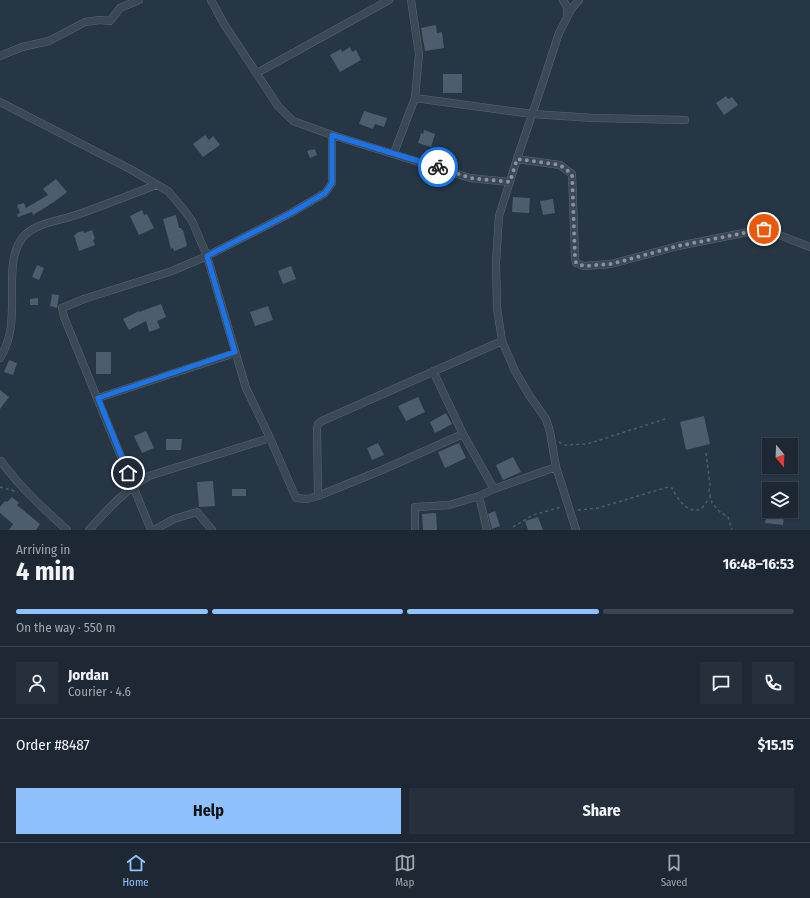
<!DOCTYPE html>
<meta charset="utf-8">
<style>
:root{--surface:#1d2834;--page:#25303c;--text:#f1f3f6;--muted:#a0a6ac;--line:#3b444f;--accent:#8fc1fc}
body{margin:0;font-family:"Fira Sans Condensed",sans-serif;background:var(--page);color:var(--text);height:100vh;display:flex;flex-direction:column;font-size:15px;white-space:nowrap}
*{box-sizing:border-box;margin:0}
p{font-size:13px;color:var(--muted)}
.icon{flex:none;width:22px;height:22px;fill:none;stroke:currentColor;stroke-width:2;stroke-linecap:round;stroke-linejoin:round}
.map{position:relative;height:530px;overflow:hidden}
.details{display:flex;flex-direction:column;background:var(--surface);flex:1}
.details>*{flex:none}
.needle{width:26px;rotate:161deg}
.tools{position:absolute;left:762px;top:438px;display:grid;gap:8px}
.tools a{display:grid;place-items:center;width:36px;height:36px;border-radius:0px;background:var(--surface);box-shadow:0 1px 3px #0004,0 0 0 1px var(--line);font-size:20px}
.pin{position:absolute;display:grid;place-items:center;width:34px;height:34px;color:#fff;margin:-17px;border:2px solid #fff;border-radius:50%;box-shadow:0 1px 4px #0007}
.courier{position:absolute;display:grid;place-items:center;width:40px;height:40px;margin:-20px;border:3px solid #1a73e8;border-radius:50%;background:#fff;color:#222;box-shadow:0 1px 5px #0007}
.headline em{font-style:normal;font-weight:700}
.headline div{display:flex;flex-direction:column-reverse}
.headline{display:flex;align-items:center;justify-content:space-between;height:68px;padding:0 16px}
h1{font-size:26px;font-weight:700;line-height:30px}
.bar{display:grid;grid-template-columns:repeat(4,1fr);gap:6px 4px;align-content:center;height:48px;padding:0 16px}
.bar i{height:5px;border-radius:3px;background:var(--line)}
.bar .active{background:var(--accent)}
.bar p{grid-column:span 4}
.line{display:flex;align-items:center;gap:10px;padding:0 16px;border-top:1px solid var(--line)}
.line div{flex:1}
.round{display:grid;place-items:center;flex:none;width:42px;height:42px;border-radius:0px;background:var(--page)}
.cta{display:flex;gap:8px;margin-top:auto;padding:8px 16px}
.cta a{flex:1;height:46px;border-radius:0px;background:var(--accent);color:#111;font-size:16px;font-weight:700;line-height:46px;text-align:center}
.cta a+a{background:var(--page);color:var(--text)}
.tab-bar{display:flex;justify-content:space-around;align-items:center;height:56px;border-top:1px solid var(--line);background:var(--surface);font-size:11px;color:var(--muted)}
.tab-bar a{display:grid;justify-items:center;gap:2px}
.tab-bar .active{color:var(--accent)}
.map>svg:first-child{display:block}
.building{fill:#4d5d6e}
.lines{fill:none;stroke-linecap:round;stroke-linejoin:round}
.minor-casing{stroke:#5a6672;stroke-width:8}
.path{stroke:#476162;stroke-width:1.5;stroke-dasharray:3 3;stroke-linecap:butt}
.minor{stroke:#3b4855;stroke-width:7}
.done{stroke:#86929e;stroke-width:4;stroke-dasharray:0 7.2}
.route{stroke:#1a73e8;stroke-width:5}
</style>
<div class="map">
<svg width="810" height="530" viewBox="0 0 810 530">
<rect width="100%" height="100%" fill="#273645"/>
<path class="building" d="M 436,25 L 437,33 L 442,32 L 444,48 L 425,51 L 421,28 Z
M 350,47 L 352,52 L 356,50 L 361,60 L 340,72 L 330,55 L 341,49 L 342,52 Z
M 443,74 L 462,74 L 462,93 L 443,93 Z
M 726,96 L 728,99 L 732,97 L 738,105 L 724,115 L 716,103 Z
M 364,111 L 387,118 L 384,127 L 375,124 L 373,129 L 359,124 Z
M 424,130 L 435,134 L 431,147 L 418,143 L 421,133 L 423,134 Z
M 205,135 L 209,140 L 213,136 L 220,145 L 203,157 L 193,144 Z
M 315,149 L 317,155 L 310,158 L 307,151 Z
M 56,179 L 67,192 L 54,202 L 33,215 L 32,212 L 18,217 L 17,214 L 20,213 L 17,205 L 24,203 L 26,208 L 48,195 L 43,189 Z
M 513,197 L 530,198 L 529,213 L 512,212 Z
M 553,199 L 555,213 L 543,215 L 540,201 Z
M 142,210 L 144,215 L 147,214 L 154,228 L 139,235 L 130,216 Z
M 176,215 L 179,228 L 181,228 L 182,230 L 183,230 L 187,245 L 185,247 L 174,251 L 173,248 L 171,249 L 163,219 Z
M 92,230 L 95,239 L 93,240 L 95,245 L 79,251 L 74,235 L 77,234 L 76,233 L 83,231 L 84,233 Z
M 37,265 L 44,268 L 39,280 L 32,277 Z
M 291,266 L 296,279 L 283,284 L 278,271 Z
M 52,294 L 59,295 L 57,308 L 50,306 Z
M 38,298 L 38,305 L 30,305 L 30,299 Z
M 161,304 L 166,317 L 157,321 L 160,328 L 149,332 L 146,321 L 129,330 L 123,319 L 139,311 L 139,312 Z
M 268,306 L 273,320 L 255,326 L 250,312 Z
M 96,352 L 111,352 L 111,374 L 96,374 Z
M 9,360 L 17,363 L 13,375 L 4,372 Z
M 0,390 L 9,397 L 0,409 Z
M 418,397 L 425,412 L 406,421 L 398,406 Z
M 446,413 L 452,424 L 435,433 L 430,422 Z
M 704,416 L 710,444 L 686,450 L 680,422 Z
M 146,431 L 154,448 L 142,453 L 134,436 Z
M 166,439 L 182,439 L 181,450 L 166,450 Z
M 378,443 L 384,455 L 372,460 L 367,448 Z
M 459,443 L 466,458 L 445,468 L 438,452 Z
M 513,457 L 521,472 L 503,480 L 496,465 Z
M 213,481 L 215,506 L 199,507 L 197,482 Z
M 232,489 L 246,489 L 246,496 L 232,496 Z
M 12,497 L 19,503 L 17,505 L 40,524 L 36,530 L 9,530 L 13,524 L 0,513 L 0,507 L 5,501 L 7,502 Z
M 495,511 L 500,526 L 492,529 L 488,514 Z
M 767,511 L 783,511 L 782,513 L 784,513 L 783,525 L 765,523 Z
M 436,513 L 437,530 L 423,530 L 422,514 Z
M 538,517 L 543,530 L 528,530 L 525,521 Z"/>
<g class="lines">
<defs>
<path id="minor" d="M 211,0 L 224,24 L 278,106 L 293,121 L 332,135 L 470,178 L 510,182
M 563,0 L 567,7 L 567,16
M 0,56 L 22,47 L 49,41 L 85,22 L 100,20 L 110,21 L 120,8 L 139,0
M 257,73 L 389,0
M 415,98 L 532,114 L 594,118 L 685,120
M 0,102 L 130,169 L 168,191 L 184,210 L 192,221 L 207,256 L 246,388 L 270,438 L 296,498 L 307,499 L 318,496 L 382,470 L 463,434
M 394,153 L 415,98 L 419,54 L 411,0
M 517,159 L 560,165 L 572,174 L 575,257 L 576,263 L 584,266 L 611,264 L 678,246 L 764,229 L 810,247
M 0,358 C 14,336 12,311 12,287 C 12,270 12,251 23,237 C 36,222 61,221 79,214 C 105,205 130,195 156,185
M 433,371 L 463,434 L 494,489
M 98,398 L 235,353
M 1,461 C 19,486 44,509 67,530
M 318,496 L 317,429 L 318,424 L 322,421 L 502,341
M 479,496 L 487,530
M 89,530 C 106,511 126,489 149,476 L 270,438
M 151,530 L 64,317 L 62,308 L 84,299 L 172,271 L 207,256 L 291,213 L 325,193 L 332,183 L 332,135
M 154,530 L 174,519 L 197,512 L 212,530
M 415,530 L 415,507 L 416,507 L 449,505 L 479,496 L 494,489 L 556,467
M 576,530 L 556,467 L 550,432 L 546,419 L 529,395 L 515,371 L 502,341 L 497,308 L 496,262 L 499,216 L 517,159 L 541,88 L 559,33 L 572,8 L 579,0"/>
</defs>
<use href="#minor" class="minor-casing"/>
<path class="path" d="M 559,442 L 565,445 L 587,444 L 668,418
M 706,453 L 710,485 L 709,491 L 712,503 L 720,512 L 728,517 L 732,530
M 0,487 L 18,492
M 578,510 L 598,508 L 668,487 L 672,488 C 676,497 688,515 700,509 C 704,507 707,501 710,497
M 513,527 L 533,515 L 561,507"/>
<use href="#minor" class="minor"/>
</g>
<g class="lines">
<path class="done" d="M 438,167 L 470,178 L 510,182 L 517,159 L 560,165 L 572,174 L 575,257 L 576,263 L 584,266 L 611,264 L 678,246 L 764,229"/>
<path class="route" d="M 128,473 L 98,398 L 235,352 L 207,256 L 291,213 L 325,193 L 332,183 L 332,135 L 438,167"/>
</g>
</svg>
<div class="tools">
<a><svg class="needle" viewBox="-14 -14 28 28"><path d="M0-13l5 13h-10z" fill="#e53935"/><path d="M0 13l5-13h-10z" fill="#a0a6ac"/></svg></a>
<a><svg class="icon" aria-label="layers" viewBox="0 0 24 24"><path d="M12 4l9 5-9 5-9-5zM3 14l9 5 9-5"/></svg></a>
</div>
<div class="pin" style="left:764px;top:229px;background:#ea580c"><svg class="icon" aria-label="bag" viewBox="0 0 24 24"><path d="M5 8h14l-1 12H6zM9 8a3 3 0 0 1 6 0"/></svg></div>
<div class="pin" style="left:128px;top:473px;background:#1f2937"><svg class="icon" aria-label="home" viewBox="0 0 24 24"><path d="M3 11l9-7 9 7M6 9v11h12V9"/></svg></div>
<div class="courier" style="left:438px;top:167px"><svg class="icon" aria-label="bike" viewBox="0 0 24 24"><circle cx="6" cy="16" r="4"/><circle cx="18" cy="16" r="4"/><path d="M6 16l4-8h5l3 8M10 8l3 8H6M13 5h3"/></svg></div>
</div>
<section class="details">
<div class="headline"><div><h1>4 min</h1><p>Arriving in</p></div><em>16:48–16:53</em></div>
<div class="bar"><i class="active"></i><i class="active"></i><i class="active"></i><i></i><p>On the way · 550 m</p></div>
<div class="line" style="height:72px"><a class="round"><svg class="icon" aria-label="person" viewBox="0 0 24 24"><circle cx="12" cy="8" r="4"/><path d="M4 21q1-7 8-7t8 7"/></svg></a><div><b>Jordan</b><p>Courier · 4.6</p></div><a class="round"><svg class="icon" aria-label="chat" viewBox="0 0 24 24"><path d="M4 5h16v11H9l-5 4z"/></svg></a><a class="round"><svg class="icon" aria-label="phone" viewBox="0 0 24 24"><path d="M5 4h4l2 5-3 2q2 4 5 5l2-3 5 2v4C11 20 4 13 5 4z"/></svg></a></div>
<div class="line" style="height:52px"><div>Order #8487</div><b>$15.15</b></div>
<div class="cta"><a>Help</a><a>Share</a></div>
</section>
<nav class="tab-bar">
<a class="active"><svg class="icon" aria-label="home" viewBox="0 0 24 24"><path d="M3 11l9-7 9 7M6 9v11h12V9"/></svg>Home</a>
<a><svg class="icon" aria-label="map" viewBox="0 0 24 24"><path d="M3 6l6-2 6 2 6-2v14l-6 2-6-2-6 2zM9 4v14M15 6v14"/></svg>Map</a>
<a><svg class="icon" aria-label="saved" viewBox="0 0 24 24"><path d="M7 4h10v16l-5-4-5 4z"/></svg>Saved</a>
</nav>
